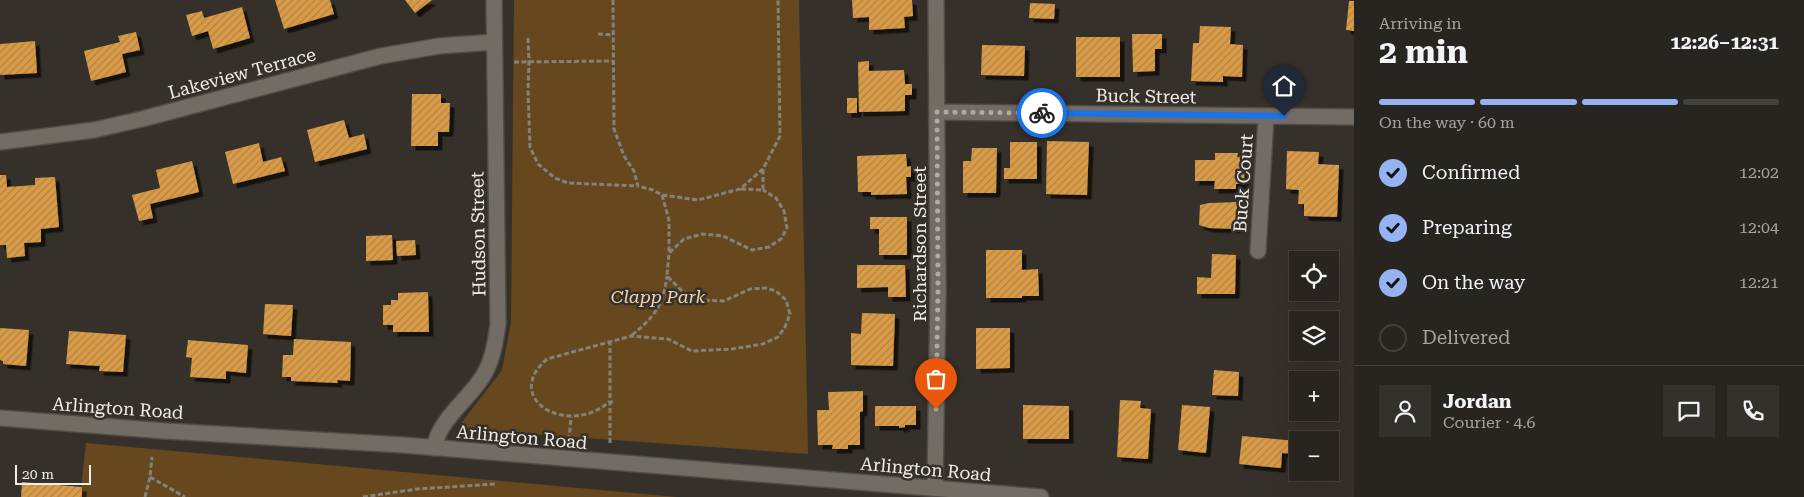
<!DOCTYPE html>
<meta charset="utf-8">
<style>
:root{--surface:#28241f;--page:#34302c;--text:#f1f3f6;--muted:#a5a4a4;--line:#44413d;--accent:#95b2f1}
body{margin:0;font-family:"Roboto Serif",serif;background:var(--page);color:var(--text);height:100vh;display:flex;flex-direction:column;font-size:19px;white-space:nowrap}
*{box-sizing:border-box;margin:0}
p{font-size:16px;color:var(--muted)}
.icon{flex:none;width:28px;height:28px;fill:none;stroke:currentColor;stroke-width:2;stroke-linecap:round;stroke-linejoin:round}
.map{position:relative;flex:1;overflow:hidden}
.panel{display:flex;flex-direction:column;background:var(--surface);width:450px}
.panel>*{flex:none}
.tools{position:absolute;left:1289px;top:251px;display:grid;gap:10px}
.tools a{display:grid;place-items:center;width:50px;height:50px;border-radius:0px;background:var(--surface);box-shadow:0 5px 20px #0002,0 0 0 1px var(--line);font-size:25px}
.scale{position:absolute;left:15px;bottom:12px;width:76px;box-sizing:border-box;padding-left:5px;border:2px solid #f0ece7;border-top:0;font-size:14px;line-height:18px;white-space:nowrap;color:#f0ece7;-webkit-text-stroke:4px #353029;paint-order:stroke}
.pin{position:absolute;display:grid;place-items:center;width:42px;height:42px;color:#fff;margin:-51px -21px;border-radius:50% 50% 50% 0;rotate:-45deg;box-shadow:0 0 5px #0007}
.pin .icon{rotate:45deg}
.courier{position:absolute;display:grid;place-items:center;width:50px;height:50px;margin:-25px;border:4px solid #1a73e8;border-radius:50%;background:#fff;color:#222;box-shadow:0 1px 6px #0007}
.summary em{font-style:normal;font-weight:700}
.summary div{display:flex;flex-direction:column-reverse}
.summary{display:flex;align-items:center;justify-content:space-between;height:85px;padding:0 25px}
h1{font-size:32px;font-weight:700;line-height:38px}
.bar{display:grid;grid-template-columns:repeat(4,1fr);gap:8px 5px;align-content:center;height:60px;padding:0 25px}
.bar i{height:6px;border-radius:4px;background:var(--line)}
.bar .selected{background:var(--accent)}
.bar p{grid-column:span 4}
.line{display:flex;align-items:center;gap:12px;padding:0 25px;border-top:1px solid var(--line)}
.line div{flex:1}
.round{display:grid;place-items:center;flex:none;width:52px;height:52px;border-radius:0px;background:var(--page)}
ol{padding:0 25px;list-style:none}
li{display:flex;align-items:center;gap:15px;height:55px}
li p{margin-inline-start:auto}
li .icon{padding:5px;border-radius:50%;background:var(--accent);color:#111;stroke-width:4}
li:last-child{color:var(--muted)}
li i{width:28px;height:28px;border:2px solid var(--line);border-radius:50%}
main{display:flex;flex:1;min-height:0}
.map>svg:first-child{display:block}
.green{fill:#67481e}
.building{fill:url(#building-hatch);filter:url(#shadow)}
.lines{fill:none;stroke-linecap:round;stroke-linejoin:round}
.minor-casing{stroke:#504b45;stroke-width:18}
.path{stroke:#85817b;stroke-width:3;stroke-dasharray:5 2.5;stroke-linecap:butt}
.minor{stroke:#736c65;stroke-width:15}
.done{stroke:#afaaa4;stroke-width:5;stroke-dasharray:0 9}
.route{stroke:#1a73e8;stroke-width:6}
.labels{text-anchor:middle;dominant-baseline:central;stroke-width:5;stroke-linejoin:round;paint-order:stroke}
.street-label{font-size:18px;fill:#f0ece7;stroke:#353029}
.park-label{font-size:18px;font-style:italic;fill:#f4d4ae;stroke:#353029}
</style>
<main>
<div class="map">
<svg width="1354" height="497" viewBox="0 0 1354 497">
<defs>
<pattern id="building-hatch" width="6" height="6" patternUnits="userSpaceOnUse" patternTransform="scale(1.25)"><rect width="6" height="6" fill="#da9b46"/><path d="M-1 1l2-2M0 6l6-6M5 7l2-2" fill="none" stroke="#ae8246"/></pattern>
<filter id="shadow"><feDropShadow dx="4.5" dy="4.5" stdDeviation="0" flood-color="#0009"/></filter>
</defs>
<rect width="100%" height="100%" fill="#353029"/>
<path class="green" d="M 514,0 L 799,0 L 808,454 L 461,429 L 462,422 L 502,370 L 511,322 Z
M 86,443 L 677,497 L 80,497 Z"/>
<path class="building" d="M 275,0 L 330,0 L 334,14 L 284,29 Z
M 405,0 L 432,0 L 415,13 Z
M 852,0 L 912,0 L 913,16 L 904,17 L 905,28 L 869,30 L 869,17 L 853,18 Z
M 1349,1 L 1354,1 L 1354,31 L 1346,30 Z
M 1030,3 L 1055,4 L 1054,19 L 1029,18 Z
M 242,7 L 250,38 L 213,49 L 208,31 L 192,36 L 186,15 L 202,11 L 204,18 Z
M 1200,26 L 1231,27 L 1230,44 L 1243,45 L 1242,77 L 1223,76 L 1223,82 L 1191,81 L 1193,43 L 1199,43 Z
M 136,32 L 140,50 L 122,54 L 126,72 L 91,81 L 84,51 L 120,42 L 118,36 Z
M 1132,34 L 1162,34 L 1162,49 L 1155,49 L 1155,71 L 1133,72 Z
M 1076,37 L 1120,37 L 1120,77 L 1076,77 Z
M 35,41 L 37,73 L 0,75 L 0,44 Z
M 982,45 L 1025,46 L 1024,76 L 981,75 Z
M 869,61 L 869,71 L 904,70 L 905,84 L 912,84 L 912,95 L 905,95 L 905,111 L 859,112 L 858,62 Z
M 412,94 L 441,94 L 441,103 L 450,103 L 449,132 L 438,132 L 438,146 L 411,146 Z
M 847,98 L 857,98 L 857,113 L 847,113 Z
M 344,120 L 349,138 L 364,134 L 367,149 L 315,162 L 307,130 Z
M 1047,141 L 1089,142 L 1087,195 L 1046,194 Z
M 1010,142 L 1037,142 L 1037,179 L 1004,179 L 1004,168 L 1010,168 Z
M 259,143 L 263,162 L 281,157 L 285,171 L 233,184 L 225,152 Z
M 972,148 L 997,148 L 996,193 L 963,193 L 963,161 L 971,161 Z
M 1287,151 L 1319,152 L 1318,164 L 1339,165 L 1337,217 L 1304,216 L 1304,204 L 1298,204 L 1299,190 L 1286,189 Z
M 1215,153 L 1238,153 L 1237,157 L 1245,157 L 1244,184 L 1236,184 L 1236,189 L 1214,189 L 1215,181 L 1195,181 L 1195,160 L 1215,160 Z
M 906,154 L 907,167 L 911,166 L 911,177 L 906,177 L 907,194 L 871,195 L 871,192 L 858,192 L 857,156 Z
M 192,161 L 199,192 L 150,204 L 153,218 L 139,221 L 132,195 L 160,188 L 156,170 Z
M 0,175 L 6,175 L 7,187 L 35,185 L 35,178 L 55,177 L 59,227 L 41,229 L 41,242 L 24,243 L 25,256 L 7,258 L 6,245 L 0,245 Z
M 1237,202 L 1236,229 L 1209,228 L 1199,225 L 1200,205 L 1209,203 Z
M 870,217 L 907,217 L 907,255 L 879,255 L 879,229 L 870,229 Z
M 392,235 L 393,260 L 366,261 L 366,236 Z
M 415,240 L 416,255 L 397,256 L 396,241 Z
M 986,250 L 1022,250 L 1022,270 L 1038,269 L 1039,296 L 1022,296 L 1022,298 L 986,298 Z
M 1212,254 L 1236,255 L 1235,294 L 1197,294 L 1197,277 L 1211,278 Z
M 857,265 L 905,265 L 906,297 L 888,297 L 888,287 L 857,288 Z
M 428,292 L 429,332 L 393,332 L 393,325 L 383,325 L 383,305 L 391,305 L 391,300 L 398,300 L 398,293 Z
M 265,304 L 293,305 L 291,336 L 263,334 Z
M 862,313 L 895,314 L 893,366 L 851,365 L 851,333 L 861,334 Z
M 0,328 L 29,330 L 26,366 L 3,364 L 3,361 L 0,360 Z
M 976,328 L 1010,328 L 1010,368 L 976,369 Z
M 69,331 L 126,335 L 123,372 L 99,371 L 100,366 L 66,364 Z
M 294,339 L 351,342 L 350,381 L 337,380 L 338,383 L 291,381 L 291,377 L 282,377 L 283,355 L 293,355 Z
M 188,340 L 248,345 L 246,373 L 226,371 L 226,379 L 190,377 L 192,358 L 186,357 Z
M 1214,370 L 1239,372 L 1238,396 L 1212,395 Z
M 863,391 L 863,411 L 860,412 L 860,445 L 848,445 L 848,449 L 832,449 L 833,445 L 818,445 L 817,410 L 829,410 L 828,392 Z
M 1120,400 L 1141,401 L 1140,408 L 1151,409 L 1148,459 L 1117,457 Z
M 1023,405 L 1069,406 L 1069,439 L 1023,439 Z
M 1182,405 L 1210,407 L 1206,453 L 1178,450 Z
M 875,406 L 916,406 L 916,425 L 905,425 L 905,427 L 899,428 L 899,426 L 875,426 Z
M 1242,436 L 1297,441 L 1296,454 L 1282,453 L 1281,468 L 1239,464 Z
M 22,482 L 82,487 L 82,497 L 21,497 Z"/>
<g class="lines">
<defs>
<path id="minor" d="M 937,112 L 1354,117
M 0,142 L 94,130 L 142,119 L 381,56 L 439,46 L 494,42
M 1258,251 L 1266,117
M 0,418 L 165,431 L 403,445 L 1041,497
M 434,448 C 439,421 463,404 479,382 C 492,365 495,345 498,324 L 494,0
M 935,488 L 938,291 L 936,0"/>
</defs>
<use href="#minor" class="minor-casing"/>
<path class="path" d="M 613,0 L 614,129 L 624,156 L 634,171 L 638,186 L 653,190 L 662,195 L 698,200 L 740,189 L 763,169 L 780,136 L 778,0
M 598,34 L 613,35
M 528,38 L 529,61 L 528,91 L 530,147 L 538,164 L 555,178 L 568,183 L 638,186
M 514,62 L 613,61
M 741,189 L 763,190 L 763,169
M 662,195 L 669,220 L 669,253
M 632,335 C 655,316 663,306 667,276
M 613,402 L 609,402 C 567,438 501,398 547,359 L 631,336 L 668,339 L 692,351 L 732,349 L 763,344 L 778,337 L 785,327 L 790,314 L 786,300 L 776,291 L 766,288 L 750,289 L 724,301 L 698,300 L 681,290 L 667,276 L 669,253 L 684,239 L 702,234 L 723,236 L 752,250 L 769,247 L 781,239 L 787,228 L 784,211 L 776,198 L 763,190
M 569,440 L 571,417
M 610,443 L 610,342
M 150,477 L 185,497
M 145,497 L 150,477 L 152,457
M 363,497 L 417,489 L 495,484"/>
<use href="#minor" class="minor"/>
</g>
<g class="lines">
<path class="done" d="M 936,409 L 938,290 L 937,112 L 1042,113"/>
<path class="route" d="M 1042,113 L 1284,116"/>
</g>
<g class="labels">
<g class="street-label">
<text transform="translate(242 73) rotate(-15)">Lakeview Terrace</text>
<text transform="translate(1146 96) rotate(1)">Buck Street</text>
<text transform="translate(1243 183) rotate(-86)">Buck Court</text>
<text transform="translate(478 234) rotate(-91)">Hudson Street</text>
<text transform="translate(919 244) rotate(-90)">Richardson Street</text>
<text transform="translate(118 408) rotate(4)">Arlington Road</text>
<text transform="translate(522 437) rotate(5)">Arlington Road</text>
<text transform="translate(926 469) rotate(5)">Arlington Road</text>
</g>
<g class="park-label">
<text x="658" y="296">Clapp Park</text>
</g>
</g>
</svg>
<div class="tools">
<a><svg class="icon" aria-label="locate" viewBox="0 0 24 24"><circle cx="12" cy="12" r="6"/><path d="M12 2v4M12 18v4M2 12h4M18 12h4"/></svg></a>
<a><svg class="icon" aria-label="layers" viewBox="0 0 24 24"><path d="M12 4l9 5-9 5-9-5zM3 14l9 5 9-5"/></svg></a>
<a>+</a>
<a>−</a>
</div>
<div class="scale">20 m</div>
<div class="pin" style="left:936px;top:409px;background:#ea580c"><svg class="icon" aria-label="bag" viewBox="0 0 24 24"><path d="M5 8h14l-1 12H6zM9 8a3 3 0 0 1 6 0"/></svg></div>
<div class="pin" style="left:1284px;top:116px;background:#1f2937"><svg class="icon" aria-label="home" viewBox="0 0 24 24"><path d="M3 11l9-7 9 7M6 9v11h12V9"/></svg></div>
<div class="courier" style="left:1042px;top:113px"><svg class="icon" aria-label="bike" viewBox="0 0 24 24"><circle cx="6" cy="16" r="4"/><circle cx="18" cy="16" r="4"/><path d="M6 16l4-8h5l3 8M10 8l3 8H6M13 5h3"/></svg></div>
</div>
<section class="panel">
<div class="summary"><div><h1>2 min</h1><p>Arriving in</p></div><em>12:26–12:31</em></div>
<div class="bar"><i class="selected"></i><i class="selected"></i><i class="selected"></i><i></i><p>On the way · 60 m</p></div>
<ol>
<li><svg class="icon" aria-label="check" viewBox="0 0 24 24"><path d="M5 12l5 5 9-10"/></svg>Confirmed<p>12:02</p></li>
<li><svg class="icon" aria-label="check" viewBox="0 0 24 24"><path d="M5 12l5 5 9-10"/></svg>Preparing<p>12:04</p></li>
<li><svg class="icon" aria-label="check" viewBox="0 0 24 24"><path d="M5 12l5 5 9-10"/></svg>On the way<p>12:21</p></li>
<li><i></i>Delivered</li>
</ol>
<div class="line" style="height:90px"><a class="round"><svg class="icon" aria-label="person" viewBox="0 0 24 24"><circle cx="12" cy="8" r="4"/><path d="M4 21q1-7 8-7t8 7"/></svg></a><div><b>Jordan</b><p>Courier · 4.6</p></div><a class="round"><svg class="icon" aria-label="chat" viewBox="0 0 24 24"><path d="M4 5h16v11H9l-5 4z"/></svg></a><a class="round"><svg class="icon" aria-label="phone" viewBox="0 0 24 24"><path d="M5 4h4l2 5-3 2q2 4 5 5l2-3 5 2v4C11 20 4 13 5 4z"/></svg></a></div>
</section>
</main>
